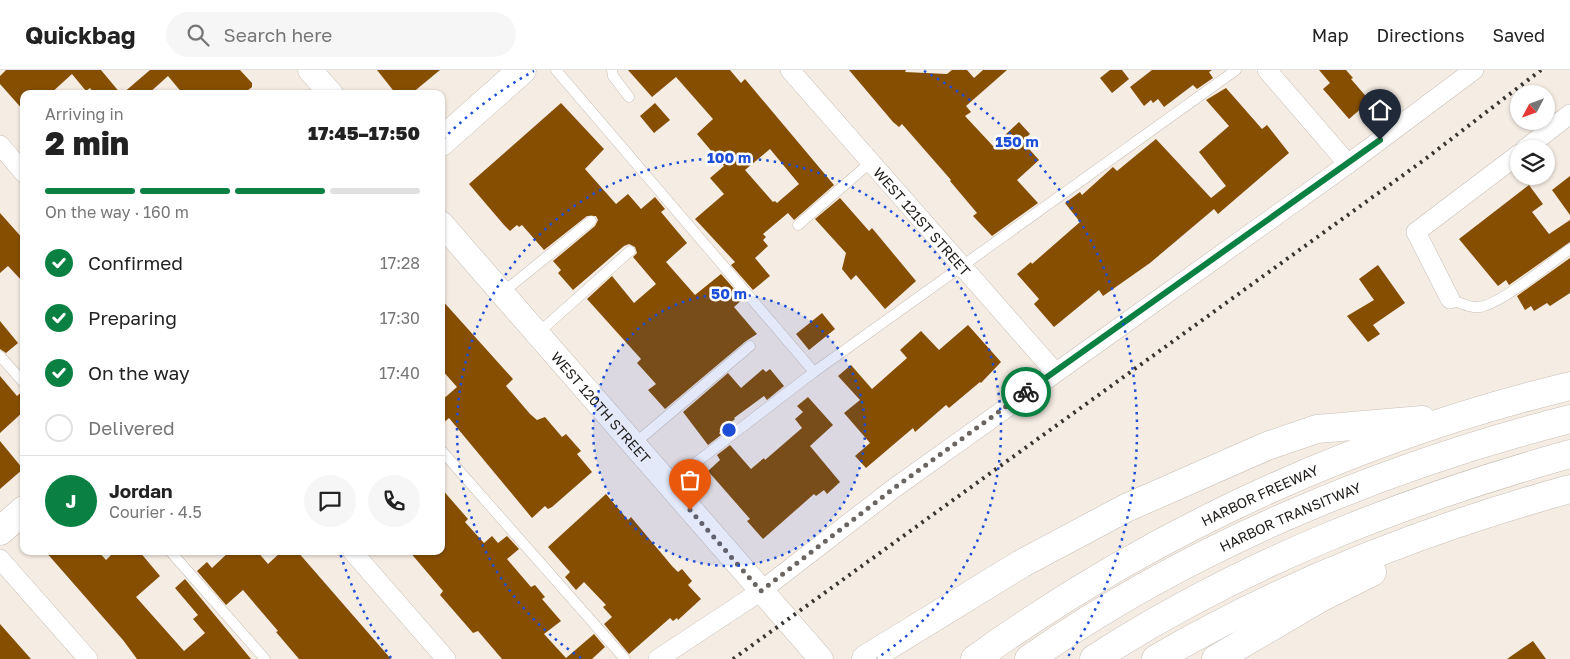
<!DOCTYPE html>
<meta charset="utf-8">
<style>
:root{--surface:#fff;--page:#f6f6f6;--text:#222;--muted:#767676;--line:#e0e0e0;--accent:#0b8043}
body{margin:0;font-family:"Golos Text",sans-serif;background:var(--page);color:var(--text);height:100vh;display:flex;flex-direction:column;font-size:19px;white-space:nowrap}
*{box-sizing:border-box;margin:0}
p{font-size:16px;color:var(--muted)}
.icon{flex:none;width:28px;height:28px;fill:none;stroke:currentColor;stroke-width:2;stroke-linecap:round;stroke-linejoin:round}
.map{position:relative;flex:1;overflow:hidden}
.details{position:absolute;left:20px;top:20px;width:425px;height:465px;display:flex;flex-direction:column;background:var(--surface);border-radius:10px;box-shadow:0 1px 4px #0004}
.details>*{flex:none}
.needle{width:32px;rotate:229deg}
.buttons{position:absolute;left:1510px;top:15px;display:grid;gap:10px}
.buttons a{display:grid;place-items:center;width:45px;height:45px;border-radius:50%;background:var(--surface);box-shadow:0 1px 4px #0004;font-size:25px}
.pin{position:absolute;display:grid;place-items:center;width:42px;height:42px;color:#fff;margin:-51px -21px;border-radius:50% 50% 50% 0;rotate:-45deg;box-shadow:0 0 5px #0007}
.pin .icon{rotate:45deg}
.courier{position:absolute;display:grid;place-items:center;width:50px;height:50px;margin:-25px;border:4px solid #0b8043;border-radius:50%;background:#fff;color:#222;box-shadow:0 1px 6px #0007}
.overview em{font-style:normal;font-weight:800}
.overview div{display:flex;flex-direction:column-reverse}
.overview{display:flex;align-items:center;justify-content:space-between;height:85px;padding:0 25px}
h1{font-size:32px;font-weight:800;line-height:38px}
.bar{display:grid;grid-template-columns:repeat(4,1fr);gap:8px 5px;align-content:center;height:60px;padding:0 25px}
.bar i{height:6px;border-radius:4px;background:var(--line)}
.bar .selected{background:var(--accent)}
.bar p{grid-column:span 4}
.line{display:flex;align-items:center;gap:12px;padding:0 25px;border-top:1px solid var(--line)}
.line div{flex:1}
.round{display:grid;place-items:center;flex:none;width:52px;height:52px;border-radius:26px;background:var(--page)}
ol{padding:0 25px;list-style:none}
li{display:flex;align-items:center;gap:15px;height:55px}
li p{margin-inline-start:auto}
li .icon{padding:5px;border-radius:50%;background:var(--accent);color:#fff;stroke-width:4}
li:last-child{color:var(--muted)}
li i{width:28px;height:28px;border:2px solid var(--line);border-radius:50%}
header{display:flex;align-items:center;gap:30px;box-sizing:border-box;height:70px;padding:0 25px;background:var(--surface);border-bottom:1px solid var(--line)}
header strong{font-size:24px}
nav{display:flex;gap:28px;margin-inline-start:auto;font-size:18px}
.search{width:350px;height:45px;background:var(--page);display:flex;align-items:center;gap:12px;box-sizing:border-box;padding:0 18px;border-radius:28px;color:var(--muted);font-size:19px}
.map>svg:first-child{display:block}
.building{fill:#864e00;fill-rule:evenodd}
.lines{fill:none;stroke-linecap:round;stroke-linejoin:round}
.service-casing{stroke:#c7beb5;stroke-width:11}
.minor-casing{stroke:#c7beb5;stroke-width:20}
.tertiary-casing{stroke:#c7beb5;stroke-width:25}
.secondary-casing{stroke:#c7beb5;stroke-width:29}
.motorway-casing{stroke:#c7beb5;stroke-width:29}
.service{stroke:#fff;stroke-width:10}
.minor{stroke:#fff;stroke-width:19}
.tertiary{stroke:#fff;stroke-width:24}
.secondary{stroke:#fff;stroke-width:28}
.motorway{stroke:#fff;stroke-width:28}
.rail{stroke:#383430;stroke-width:4;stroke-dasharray:2.5 5;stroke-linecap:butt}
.done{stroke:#6a6560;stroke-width:5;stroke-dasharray:0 9}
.route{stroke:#0b8043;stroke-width:6}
.ring{fill:none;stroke:#1d4ed8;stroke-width:2.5;stroke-dasharray:2.5 5}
.labels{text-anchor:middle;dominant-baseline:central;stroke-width:5;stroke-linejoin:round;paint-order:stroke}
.street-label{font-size:14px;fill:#1f1c19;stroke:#fff}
.centre{fill:#1d4ed8;stroke:#fff;stroke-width:2.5}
.ring-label{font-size:15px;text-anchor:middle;font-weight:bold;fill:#1d4ed8;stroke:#fff;stroke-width:5;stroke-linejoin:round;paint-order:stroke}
</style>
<header>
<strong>Quickbag</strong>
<div class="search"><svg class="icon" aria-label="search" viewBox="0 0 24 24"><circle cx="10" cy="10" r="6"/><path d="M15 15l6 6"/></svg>Search here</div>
<nav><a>Map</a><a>Directions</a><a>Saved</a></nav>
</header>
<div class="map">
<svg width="1570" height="589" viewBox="0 0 1570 589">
<rect width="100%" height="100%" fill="#f5ece3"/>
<path class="building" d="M 6,0 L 101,0 L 121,24 L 95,24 L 90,18 L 86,21 L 72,4 L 50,24 L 24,24 L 24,41 L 0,14 L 0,6 Z
M 150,0 L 240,0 L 252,13 L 252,17 L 243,24 L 183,24 L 168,6 L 148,24 L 122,24 Z
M 377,0 L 440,0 L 411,24 L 396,24 Z
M 628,0 L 730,0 L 741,13 L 745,9 L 834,115 L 794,150 L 788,143 L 763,164 L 766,167 L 763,170 L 768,176 L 755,188 L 770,206 L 753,220 L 731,195 L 735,192 L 695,149 L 724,124 L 710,108 L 724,96 L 697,64 L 713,49 L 676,7 L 652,27 ZM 770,79 L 799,114 L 777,133 L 775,131 L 773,132 L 745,100 Z
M 849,0 L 906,0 L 905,2 L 947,4 L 952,0 L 967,0 L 974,8 L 983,0 L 1007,0 L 966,36 L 971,42 L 965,46 L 993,76 L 1019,52 L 1030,64 L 1022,71 L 1039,90 L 1017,110 L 1038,133 L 992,166 L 973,146 L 977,143 L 950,111 L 951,110 L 902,54 L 899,57 L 893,52 Z
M 1110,0 L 1122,0 L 1129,9 L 1112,23 L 1100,8 Z
M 1152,0 L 1212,0 L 1209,2 L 1213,8 L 1197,19 L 1193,15 L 1164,37 L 1158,29 L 1153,33 L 1151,30 L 1144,36 L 1130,17 Z
M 1319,0 L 1346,0 L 1353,8 L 1351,9 L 1370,31 L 1349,49 L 1323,19 L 1330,13 Z
M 1226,18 L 1262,59 L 1267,55 L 1289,83 L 1218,144 L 1214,139 L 1150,193 L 1103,226 L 1099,220 L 1054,257 L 1034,234 L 1039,229 L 1017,204 L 1031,192 L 1032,194 L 1080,152 L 1065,133 L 1080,122 L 1082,125 L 1113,97 L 1117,101 L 1156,69 L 1211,128 L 1226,116 L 1199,82 L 1229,56 L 1206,30 Z
M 561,33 L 604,79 L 585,99 L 616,134 L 628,124 L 641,139 L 655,127 L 665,139 L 661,142 L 687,173 L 666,192 L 695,225 L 721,204 L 743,229 L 734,237 L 757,264 L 746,271 L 665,339 L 648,320 L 656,314 L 637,293 L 641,289 L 587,229 L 612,206 L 634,233 L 656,214 L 633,187 L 637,183 L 635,177 L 629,174 L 624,176 L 573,220 L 558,203 L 561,200 L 553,191 L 595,156 L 598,150 L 596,146 L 587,146 L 544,180 L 522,155 L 519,157 L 517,155 L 510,161 L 504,155 L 469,114 Z
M 655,33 L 670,50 L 654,63 L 640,46 Z
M 1570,106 L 1570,145 L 1552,120 Z
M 1529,115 L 1543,134 L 1532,142 L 1549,164 L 1570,150 L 1570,172 L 1509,215 L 1506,210 L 1498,216 L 1459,169 Z
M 840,128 L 869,161 L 872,158 L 916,211 L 885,239 L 856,205 L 851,210 L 842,199 L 846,183 L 815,149 Z
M 0,143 L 24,170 L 24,213 L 8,196 L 0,203 Z
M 1570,188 L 1570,223 L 1550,236 L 1547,233 L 1534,241 L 1531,236 L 1525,240 L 1517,226 Z
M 1378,195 L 1405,233 L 1373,255 L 1380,264 L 1368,272 L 1347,246 L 1374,230 L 1359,209 Z
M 441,229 L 513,309 L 506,316 L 530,344 L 537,350 L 545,347 L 562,367 L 566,364 L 581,381 L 577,384 L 592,402 L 552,437 L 548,439 L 545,436 L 532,448 L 449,348 L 441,355 L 441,331 L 457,317 L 441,299 Z
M 822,243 L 835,259 L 809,280 L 796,264 Z
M 0,251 L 18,273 L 6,283 L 0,279 Z
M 968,255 L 1001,292 L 981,313 L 980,312 L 949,338 L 946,335 L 915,362 L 913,358 L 866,398 L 855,386 L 870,373 L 844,343 L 860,330 L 838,306 L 851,295 L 872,319 L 907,288 L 900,280 L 921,261 L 939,280 Z
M 763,299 L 766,302 L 770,299 L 784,316 L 767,330 L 764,326 L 734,348 L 735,349 L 719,363 L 721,365 L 708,375 L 683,342 L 728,303 L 741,318 Z
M 0,306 L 17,326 L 24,320 L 24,341 L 0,363 Z
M 808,327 L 833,355 L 810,376 L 840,412 L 827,424 L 824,420 L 816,426 L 814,424 L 763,469 L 747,451 L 750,449 L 708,401 L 720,390 L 717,385 L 730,375 L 751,399 L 764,388 L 765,390 L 802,358 L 795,349 L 803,342 L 797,336 Z
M 0,371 L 23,399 L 0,419 Z
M 441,418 L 468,449 L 465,452 L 484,473 L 492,466 L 498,473 L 507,466 L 519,479 L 507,489 L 531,517 L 535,515 L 545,527 L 542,529 L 561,551 L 544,564 L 566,588 L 594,564 L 605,577 L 592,589 L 502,589 L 478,561 L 473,563 L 440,525 L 443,521 L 409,481 L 441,481 Z
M 606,424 L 628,450 L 631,447 L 672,496 L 678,502 L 682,499 L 692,511 L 688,515 L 701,529 L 678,550 L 677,548 L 673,551 L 670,548 L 629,584 L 604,554 L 612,547 L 603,537 L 606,535 L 584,512 L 576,520 L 565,507 L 570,502 L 548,477 Z
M 45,481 L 98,481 L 106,490 L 115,481 L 139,481 L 160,506 L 136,527 L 184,581 L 205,563 L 193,549 L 198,545 L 175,518 L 185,509 L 251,589 L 137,589 L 123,570 Z
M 230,481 L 257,481 L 268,494 L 282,481 L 297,481 L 391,589 L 299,589 L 276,562 L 278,561 L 243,520 L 226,535 L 197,501 L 207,492 L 212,498 Z
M 0,554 L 31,589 L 0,589 Z
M 1533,571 L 1546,589 L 1507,589 Z"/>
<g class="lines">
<defs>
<path id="service" d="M 556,0 L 814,302
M 612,0 L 613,6 L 629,27
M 798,155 L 871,92
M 502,223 L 591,151
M 1450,229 C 1460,233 1474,240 1484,236 C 1507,229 1549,194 1570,179
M 537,264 L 630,181
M 0,286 L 24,313
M 634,374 L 750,276
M 441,380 L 625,589
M 668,414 L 814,302 L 1236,0
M 170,481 L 265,589"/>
<g id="minor">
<path id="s1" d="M 790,0 L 1055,302"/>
<path d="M 1267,0 L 1348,94"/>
<path d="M 0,75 L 24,103"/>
<path d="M 1525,79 L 1570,44"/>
<path d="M 1450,229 L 1416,162 L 1519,84"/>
<path d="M 352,481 L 446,589"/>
<path d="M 0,489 L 88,589"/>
<path d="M 658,589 L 761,521 L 893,419 L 1348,94 L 1474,0"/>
</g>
<g id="tertiary">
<path d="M 310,0 L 331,24"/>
<path id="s2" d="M 441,153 L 821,589"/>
</g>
<path id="secondary" d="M 441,72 L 522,0
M 0,461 L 24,440"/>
<g id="motorway">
<path d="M 866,589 L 1021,494 L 1126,438 L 1267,376 L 1317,359 L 1422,350"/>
<path id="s3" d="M 975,589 C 1153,461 1356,368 1570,316"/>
<path id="s4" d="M 1029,589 C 1189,477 1382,397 1570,349"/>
<path d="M 1094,589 C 1241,494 1402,431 1570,384"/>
<path d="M 1156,589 C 1286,513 1425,459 1570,419"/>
<path d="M 1216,589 L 1322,527 L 1372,502"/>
</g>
</defs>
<use href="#service" class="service-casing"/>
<use href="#minor" class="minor-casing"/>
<use href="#tertiary" class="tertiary-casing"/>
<use href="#secondary" class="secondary-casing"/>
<use href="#motorway" class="motorway-casing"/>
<use href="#service" class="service"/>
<use href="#minor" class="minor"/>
<use href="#tertiary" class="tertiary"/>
<use href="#secondary" class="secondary"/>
<use href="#motorway" class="motorway"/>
<path class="rail" d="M 733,589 L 1424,90 L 1541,0"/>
</g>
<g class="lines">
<path class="done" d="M 690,440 L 761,521 L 893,419 L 1026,322"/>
<path class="route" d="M 1026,322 L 1380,70"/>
</g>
<circle cx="729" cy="360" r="136" fill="#1d4ed8" fill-opacity=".12"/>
<g class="ring">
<circle cx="729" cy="360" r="136"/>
<path d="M581 588A272 272 0 1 1 877 588"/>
<path d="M391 588A408 408 0 0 1 340 483M443 69A408 408 0 0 1 534 1M924 1A408 408 0 0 1 1067 588"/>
</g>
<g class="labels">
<g class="street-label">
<text stroke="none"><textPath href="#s1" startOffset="201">WEST 121ST STREET</textPath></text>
<text stroke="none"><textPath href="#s2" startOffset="244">WEST 120TH STREET</textPath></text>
<text stroke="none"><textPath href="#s3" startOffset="329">HARBOR FREEWAY</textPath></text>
<text stroke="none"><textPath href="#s4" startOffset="298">HARBOR TRANSITWAY</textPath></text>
</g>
</g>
<circle cx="729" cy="360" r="8" class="centre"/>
<g class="ring-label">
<text x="1017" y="77">150 m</text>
<text x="729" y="93">100 m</text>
<text x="729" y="229">50 m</text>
</g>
</svg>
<div class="buttons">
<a><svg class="needle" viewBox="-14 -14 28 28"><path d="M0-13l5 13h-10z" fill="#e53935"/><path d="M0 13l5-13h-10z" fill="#767676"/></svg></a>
<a><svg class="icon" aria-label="layers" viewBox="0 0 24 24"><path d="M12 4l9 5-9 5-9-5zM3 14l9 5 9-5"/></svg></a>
</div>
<div class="pin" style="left:690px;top:440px;background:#ea580c"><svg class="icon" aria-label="bag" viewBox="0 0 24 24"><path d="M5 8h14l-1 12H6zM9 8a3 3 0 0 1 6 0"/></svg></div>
<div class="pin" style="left:1380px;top:70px;background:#1f2937"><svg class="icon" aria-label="home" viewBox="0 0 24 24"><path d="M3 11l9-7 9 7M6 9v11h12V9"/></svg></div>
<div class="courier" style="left:1026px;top:322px"><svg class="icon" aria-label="bike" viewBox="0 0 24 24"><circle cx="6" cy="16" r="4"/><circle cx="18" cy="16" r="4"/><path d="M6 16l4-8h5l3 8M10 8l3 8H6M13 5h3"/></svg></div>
<section class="details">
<div class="overview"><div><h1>2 min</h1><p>Arriving in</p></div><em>17:45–17:50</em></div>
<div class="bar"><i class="selected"></i><i class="selected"></i><i class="selected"></i><i></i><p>On the way · 160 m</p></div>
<ol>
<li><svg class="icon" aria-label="check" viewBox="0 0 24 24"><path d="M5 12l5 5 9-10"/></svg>Confirmed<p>17:28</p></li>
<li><svg class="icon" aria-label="check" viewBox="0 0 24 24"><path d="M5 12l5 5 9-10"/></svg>Preparing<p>17:30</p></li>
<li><svg class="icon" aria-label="check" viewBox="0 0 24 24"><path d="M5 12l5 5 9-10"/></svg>On the way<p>17:40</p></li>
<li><i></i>Delivered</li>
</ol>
<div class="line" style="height:90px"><b class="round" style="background:var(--accent);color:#fff">J</b><div><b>Jordan</b><p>Courier · 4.5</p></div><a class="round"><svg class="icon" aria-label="chat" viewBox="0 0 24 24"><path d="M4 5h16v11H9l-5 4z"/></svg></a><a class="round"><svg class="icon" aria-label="phone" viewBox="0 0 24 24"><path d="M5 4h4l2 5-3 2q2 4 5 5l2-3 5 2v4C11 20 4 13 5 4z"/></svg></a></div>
</section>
</div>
